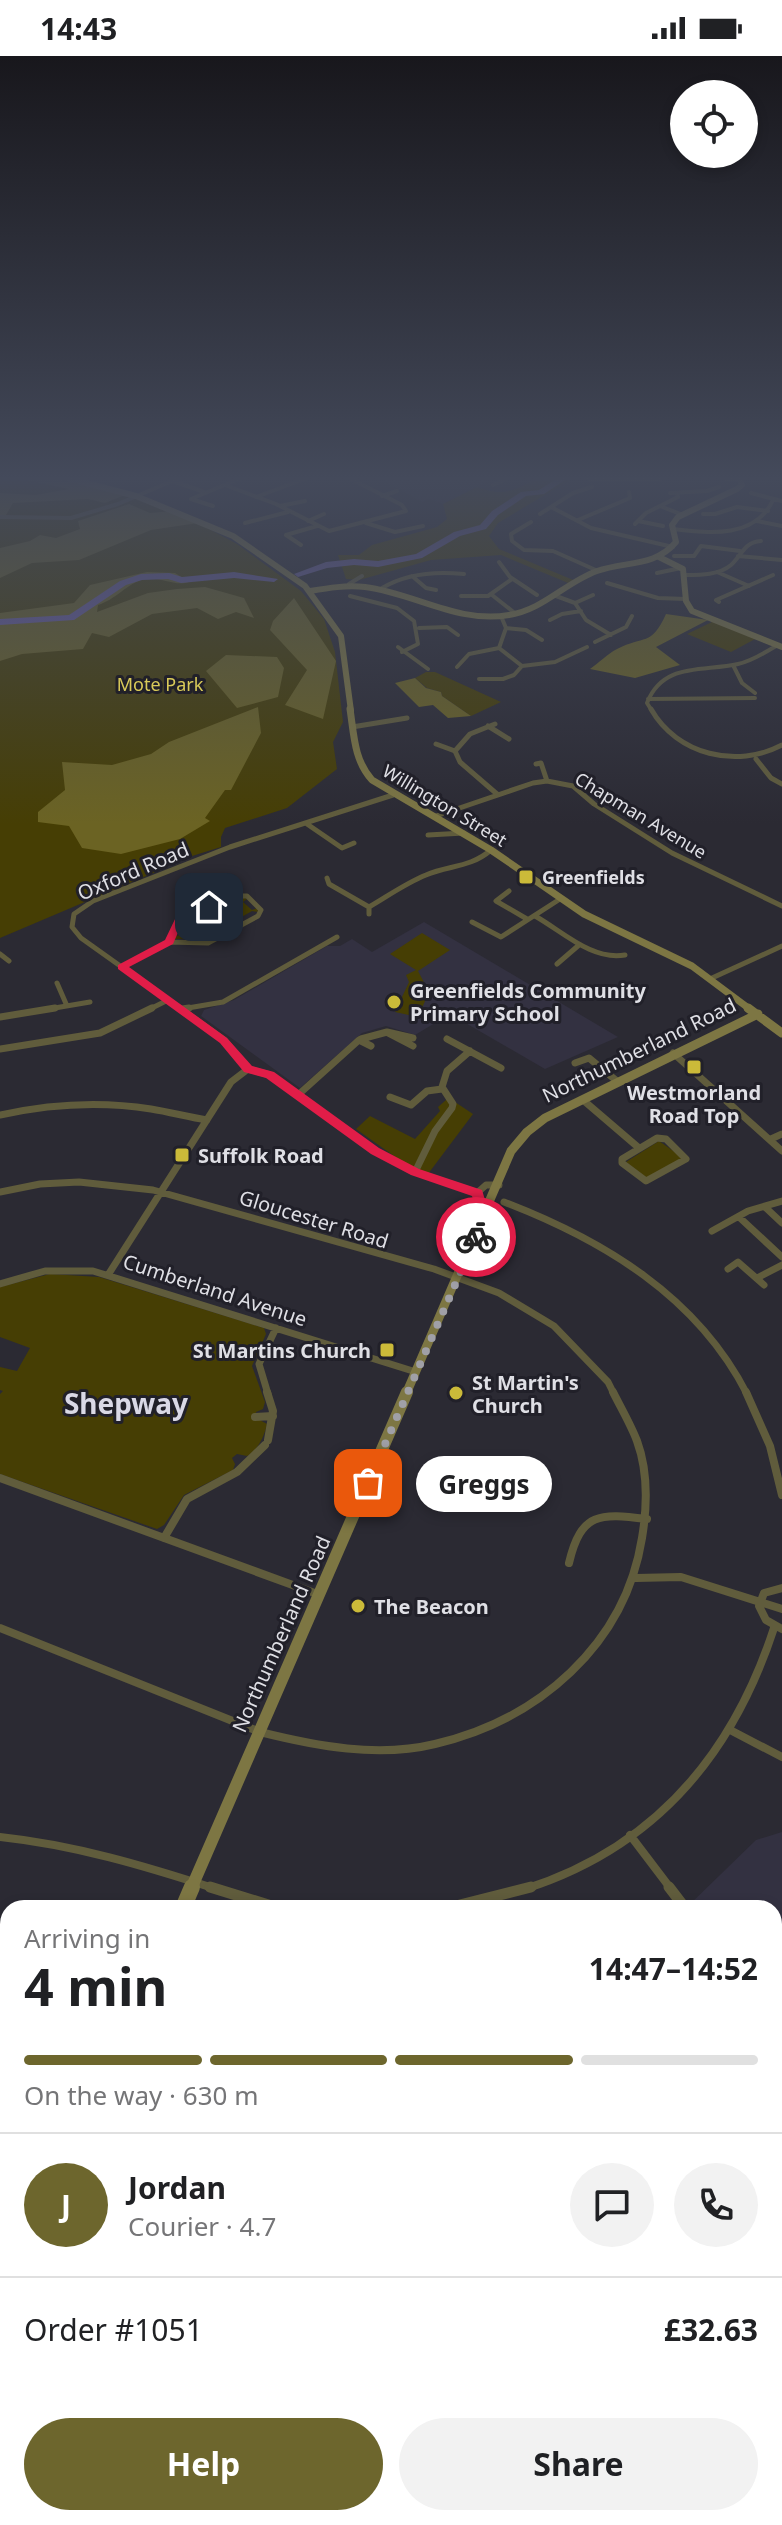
<!DOCTYPE html>
<meta charset="utf-8">
<style>
:root{--surface:#fff;--page:#f2f2f2;--text:#202124;--muted:#757577;--line:#e0e0e0;--accent:#6d662d}
body{margin:0;font-family:"Noto Sans",sans-serif;background:var(--page);color:var(--text);height:100vh;display:flex;flex-direction:column;font-size:30px;white-space:nowrap}
*{box-sizing:border-box;margin:0}
p{font-size:26px;color:var(--muted)}
.icon{flex:none;width:44px;height:44px;fill:none;stroke:currentColor;stroke-width:2;stroke-linecap:round;stroke-linejoin:round}
.map{position:relative;flex:1;overflow:hidden}
.panel{position:absolute;left:0px;top:1844px;width:782px;height:626px;display:flex;flex-direction:column;background:var(--surface);border-radius:24px 24px 0 0;box-shadow:0 4px 12px #0003}
.panel>*{flex:none}
.tools{position:absolute;left:670px;top:24px;display:grid;gap:16px}
.tools a{display:grid;place-items:center;width:88px;height:88px;border-radius:50%;background:var(--surface);box-shadow:0 4px 12px #0003;font-size:40px}
.pin{position:absolute;display:grid;place-items:center;width:68px;height:68px;color:#fff;margin:-34px;border-radius:16px;box-shadow:0 4px 12px #0006}
.courier{position:absolute;display:grid;place-items:center;width:80px;height:80px;margin:-40px;border:6px solid #e11d48;border-radius:50%;background:#fff;color:#222;box-shadow:0 2px 10px #0007}
.bubble{position:absolute;height:56px;border-radius:28px;background:var(--surface);box-shadow:0 4px 12px #0003;font-size:26px;font-weight:700;line-height:56px;text-align:center}
.summary em{font-style:normal;font-weight:700}
.summary div{display:flex;flex-direction:column-reverse}
.summary{display:flex;align-items:center;justify-content:space-between;height:136px;padding:0 24px}
h1{font-size:52px;font-weight:700;line-height:60px}
.bar{display:grid;grid-template-columns:repeat(4,1fr);gap:12px 8px;align-content:center;height:96px;padding:0 24px}
.bar i{height:10px;border-radius:6px;background:var(--line)}
.bar .current{background:var(--accent)}
.bar p{grid-column:span 4}
.line{display:flex;align-items:center;gap:20px;padding:0 24px;border-top:2px solid var(--line)}
.line div{flex:1}
.round{display:grid;place-items:center;flex:none;width:84px;height:84px;border-radius:42px;background:var(--page)}
.button{display:flex;gap:16px;margin-top:auto;padding:16px 24px}
.button a{flex:1;height:92px;border-radius:48px;background:var(--accent);color:#fff;font-size:32px;font-weight:700;line-height:92px;text-align:center}
.button a+a{background:var(--page);color:var(--text)}
.status{display:flex;justify-content:space-between;align-items:center;height:56px;padding:0 40px;background:var(--surface);direction:ltr}
.status svg{height:22px;fill:currentColor}
.map>svg:first-child{display:block}
.built{fill:#333141}
.green{fill:#463e04}
.forest{fill:#6b6323}
.lines{fill:none;stroke-linecap:round;stroke-linejoin:round}
.river{fill:#6a5fa2;fill-rule:evenodd}
.street-far4{stroke:#605c3c;stroke-width:4}
.street-far3{stroke:#605c3c;stroke-width:5}
.street-far2{stroke:#605c3c;stroke-width:7}
.street-far1{stroke:#605c3c;stroke-width:8}
.street{stroke:#605c3c;stroke-width:11}
.secondary-far4{stroke:#7d7643;stroke-width:6}
.secondary-far3{stroke:#7d7643;stroke-width:7}
.secondary-far2{stroke:#7d7643;stroke-width:9}
.secondary-far1{stroke:#7d7643;stroke-width:12}
.secondary{stroke:#7d7643;stroke-width:16}
.primary{stroke:#948b48;stroke-width:17}
.route{fill:#e11d48}
.done{stroke:#a0a0a7;stroke-width:8;stroke-dasharray:0 14.4}
.poi-dot{fill:#cbba39;stroke:#212029;stroke-width:3}
.labels{text-anchor:middle;dominant-baseline:central;stroke-width:6;stroke-linejoin:round;paint-order:stroke}
.far-park-label{font-size:18px;fill:#d9ca59;stroke:#212029}
.far-street-label{font-size:18px;fill:#dfdfe5;stroke:#212029}
.far-poi-label{font-size:18px;font-weight:bold;fill:#dfdfe5;stroke:#212029;text-anchor:start}
.street-label{font-size:20px;fill:#dfdfe5;stroke:#212029}
.poi-label{font-size:20px;font-weight:bold;fill:#dfdfe5;stroke:#212029;text-anchor:start}
.district-label{font-size:28px;font-weight:bold;fill:#dad9e6;stroke:#212029}
</style>
<div class="status"><b>14:43</b><svg viewBox="0 0 49 12"><path d="M0 12V9h3v3zM5 12V6h3v6zM10 12V3h3v9zM15 12V0h3v12zM26 1h20v11H26zM47 4h2v5h-2z"/></svg></div>
<div class="map">
<svg width="782" height="2469" viewBox="0 0 782 2469">
<rect width="100%" height="100%" fill="#2b2a33"/>
<path class="built" d="M 379,422 L 495,422 L 443,448 L 429,443 L 422,446 Z
M 424,866 L 618,981 L 545,1013 L 450,958 L 415,979 L 386,970 L 362,977 L 300,1032 L 201,960 L 204,954 L 234,944 L 327,890 L 340,890 L 352,883 L 372,896 Z
M 782,1776 L 782,2105 L 774,2107 L 774,1852 L 686,1852 L 756,1784 Z
M 8,2109 L 8,2308 L 0,2308 L 0,2110 Z"/>
<path class="green" d="M 0,422 L 60,422 L 140,444 L 198,467 L 237,488 L 301,535 L 324,563 L 335,596 L 343,666 L 333,686 L 337,713 L 287,752 L 225,772 L 221,781 L 221,791 L 163,809 L 165,812 L 0,882 Z
M 538,422 L 573,422 L 498,467 L 489,480 L 499,493 L 578,526 L 573,529 L 501,499 L 431,504 L 359,524 L 346,523 L 338,499 L 359,499 L 372,489 L 437,471 L 447,463 L 443,448 L 477,431 C 504,441 513,435 538,422 Z
M 714,565 L 757,582 L 731,596 L 687,578 Z
M 426,616 L 435,616 L 501,646 L 471,660 L 442,640 L 441,636 L 427,632 L 415,622 Z
M 239,840 L 247,843 L 243,846 L 252,854 L 257,852 L 258,856 L 252,855 L 238,863 L 240,865 L 205,886 L 201,886 L 202,882 L 174,883 L 173,879 L 178,880 L 182,869 L 177,868 L 180,865 L 183,867 L 193,863 L 191,861 L 233,847 L 231,844 Z
M 422,877 L 450,894 L 418,915 L 429,936 L 418,961 L 395,956 L 409,926 L 406,919 L 416,914 L 390,898 Z
M 446,1044 L 452,1044 L 473,1058 L 428,1118 L 401,1105 L 356,1073 L 370,1060 L 415,1083 L 440,1055 L 438,1051 Z
M 659,1085 L 682,1101 L 681,1104 L 647,1122 L 626,1106 Z
M 50,1218 L 99,1221 L 264,1272 L 266,1278 L 252,1310 L 265,1346 L 263,1353 L 256,1356 L 256,1362 L 267,1368 C 264,1381 258,1394 247,1400 L 237,1398 L 232,1402 L 235,1408 L 233,1414 L 184,1439 L 164,1469 L 157,1473 L 0,1418 L 0,1338 L 3,1335 L 0,1334 L 0,1311 L 17,1315 L 30,1292 L 0,1281 L 0,1231 Z
M 777,1964 L 782,1969 L 782,2105 L 774,2107 L 774,1966 Z
M 782,2151 L 782,2235 L 774,2239 L 774,2153 Z"/>
<path class="forest" d="M 17,422 L 53,422 L 125,439 L 105,447 L 88,443 L 13,447 L 6,459 L 0,460 L 0,437 L 36,439 L 69,433 Z
M 129,448 L 150,457 L 172,455 L 198,467 L 151,474 L 79,504 L 32,507 L 0,522 L 0,492 L 30,485 L 40,479 L 56,482 L 80,473 L 78,465 Z
M 147,516 L 175,517 L 189,526 C 175,531 160,520 144,523 C 128,527 115,544 98,549 L 97,556 L 148,537 L 177,533 L 205,531 L 244,542 L 254,562 L 236,556 L 218,563 L 197,552 L 152,558 L 109,581 L 92,577 L 83,593 L 22,598 L 0,605 L 0,557 L 74,547 L 90,529 Z
M 294,542 L 336,605 L 323,663 L 285,649 L 307,614 L 270,574 L 273,565 Z
M 666,558 L 708,564 L 656,591 L 680,609 L 635,622 L 590,613 C 599,607 607,598 617,593 C 644,579 651,591 666,558 Z
M 226,599 L 277,601 L 284,612 L 278,641 L 237,652 L 206,615 Z
M 415,622 L 426,632 L 441,636 L 442,640 L 471,660 L 448,662 L 433,649 L 419,651 L 395,627 Z
M 258,651 L 261,677 L 231,734 L 225,734 L 205,762 L 210,765 L 180,783 L 121,798 L 82,792 L 69,770 L 38,766 L 38,756 L 65,734 L 62,706 L 112,709 L 151,698 L 169,686 Z"/>
<g class="lines">
<path class="river" d="M 558,422 L 568,422 L 544,438 L 526,440 L 498,459 L 486,473 L 460,480 L 422,502 L 378,511 L 354,509 L 327,512 L 298,521 L 294,518 L 326,506 L 354,503 L 378,505 L 416,498 L 454,476 L 480,469 L 492,455 L 521,436 L 539,434 Z
M 234,516 L 278,523 L 274,526 L 234,522 L 181,527 L 168,523 L 142,524 L 126,529 L 74,564 L 0,569 L 0,563 L 69,559 L 120,525 L 141,518 L 169,517 L 182,521 Z"/>
<path class="street-far4" d="M 173,425 L 204,436
M 225,429 L 276,448 L 329,475 L 406,455 L 402,449 L 349,422
M 493,429 L 508,422
M 670,437 L 707,435 L 719,431
M 751,437 L 782,445
M 382,440 L 397,435
M 256,441 L 307,422
M 213,450 L 191,443 L 241,422
M 280,450 L 305,445
M 660,450 L 683,459
M 551,451 L 591,472 L 673,491
M 540,458 L 573,437 L 592,431
M 703,458 L 715,458 L 737,451 L 768,455
M 0,461 L 71,462 L 118,448 L 179,422
M 578,464 L 630,442 L 629,436
M 308,465 L 324,458
M 638,465 L 663,470
M 757,465 L 782,470
M 531,466 L 511,478 L 512,485 L 524,494 L 553,495
M 245,467 L 288,456
M 366,467 L 395,476 L 423,470
M 635,468 L 646,457 L 678,441 L 677,437
M 673,473 C 709,477 755,483 773,444
M 301,489 L 286,479 L 317,470
M 553,495 L 598,515
M 674,500 L 694,500 L 701,490 L 740,495
M 738,500 L 782,504
M 499,506 L 510,521 L 537,539
M 717,516 L 749,530
M 657,517 L 681,512
M 686,519 C 701,519 719,519 731,509 C 742,499 744,486 761,485
M 412,520 L 426,532 L 436,534
M 607,527 L 658,542 L 686,543
M 349,528 L 362,520
M 382,532 C 407,517 435,515 464,518
M 492,539 L 516,558
M 350,540 L 397,552 L 414,565 L 418,588 L 402,596
M 461,540 L 488,540 L 512,523
M 556,540 L 575,547 L 586,564 L 611,579
M 719,546 L 716,544 L 773,519
M 575,547 L 593,539
M 501,560 L 506,572 L 499,592 L 522,610
M 550,564 L 562,558 L 581,555
M 419,572 L 447,571 L 458,579
M 506,572 L 526,574 L 542,584
M 595,586 L 626,571 L 632,560
M 398,591 L 428,613
M 733,609 L 742,627 L 755,637
M 457,611 L 469,598 L 499,592
M 479,623 L 503,623 L 514,619 L 522,610 L 555,606 L 587,591
M 648,643 L 755,642
M 652,655 L 647,647 C 663,606 703,616 738,608 C 753,605 765,596 778,589"/>
<path class="street-far3" d="M 651,653 C 677,699 737,713 782,689
M 488,670 L 509,683
M 352,671 L 407,662
M 436,688 L 455,695
M 455,695 L 460,706 L 497,738
M 455,695 L 470,678 L 495,668
M 756,703 L 771,722 L 782,728
M 536,708 L 541,707 L 547,725
M 436,760 L 533,727 L 547,725 L 573,730 L 594,748 L 672,797 L 782,850
M 307,768 L 342,792 L 354,787
M 428,779 L 464,777
M 327,822 L 329,828 L 369,851
M 509,835 L 496,845 L 527,863
M 234,840 L 247,840 L 261,854 L 258,860 L 208,887 L 169,886 L 179,863 Z
M 369,858 L 369,851 C 388,840 406,827 426,819 C 449,809 470,812 491,794
M 535,860 C 562,875 592,905 625,899
M 472,866 L 501,881 L 560,843
M 0,898 L 9,905
M 557,908 L 579,889
M 122,911 L 169,886
M 712,922 L 782,890
M 57,927 L 67,950
M 182,953 L 223,946 L 337,881
M 43,954 L 90,946
M 148,954 L 168,944
M 182,954 L 81,882 L 72,871 L 74,858 L 93,845 L 230,791 L 393,739"/>
<path class="street-far2" d="M 179,952 L 224,984 L 248,1013 L 270,1019 L 375,1095 L 415,1116 L 477,1137
M 182,953 L 189,952
M 0,961 L 55,952
M 388,977 L 413,990
M 361,983 L 387,976 L 413,982
M 447,983 L 501,1012
M 0,993 L 100,977 L 152,952
M 673,997 L 782,1095
M 575,1007 L 589,1002 L 618,1026
M 298,1039 L 359,984 L 371,990
M 390,1041 L 411,1049 L 427,1035 L 442,1033
M 583,1044 L 639,1092
M 0,1059 C 50,1048 101,1045 151,1053 C 170,1056 188,1061 207,1064
M 657,1082 L 666,1083 L 686,1103 L 646,1125 L 622,1107 L 622,1103 Z
M 771,1083 L 782,1078
M 415,1116 L 435,1075 L 452,1052 L 453,1048 L 442,1031 L 447,1015 L 470,995
M 0,1136 L 40,1128 L 79,1126 L 153,1134 L 434,1213 L 499,1237 L 554,1270 L 608,1326 L 614,1338
M 477,1137 L 486,1129 L 499,1129
M 504,1146 C 603,1184 697,1240 747,1338
M 765,1151 L 782,1167
M 739,1161 L 782,1201
M 712,1175 L 748,1155 L 782,1145
M 728,1213 L 738,1206 L 764,1229
M 108,1219 L 231,1026 L 248,1013
M 757,1222 L 782,1209
M 0,1228 L 45,1215 L 93,1215 L 416,1316
M 268,1338 L 259,1308 L 276,1272"/>
<path class="street-far1" d="M 267,1336 L 273,1355 L 268,1384
M 746,1336 L 770,1390 L 782,1439
M 255,1361 L 273,1360
M 0,1422 L 320,1539
M 164,1482 L 187,1443 L 237,1416 L 265,1389
M 569,1507 C 581,1456 600,1457 647,1463
M 636,1522 L 681,1521 L 782,1553
M 782,1532 L 764,1537 L 759,1550 L 766,1564 L 782,1573
M 0,1572 L 260,1676 C 316,1690 378,1702 435,1688 C 538,1664 625,1589 642,1482 C 647,1452 648,1415 637,1385 C 631,1369 621,1352 613,1336
M 732,1675 L 782,1701
M 630,1779 L 671,1833
M 0,1781 C 75,1789 145,1810 216,1833
M 525,1833 C 654,1792 733,1698 774,1572"/>
<path class="street" d="M 210,1831 L 278,1852
M 669,1831 L 682,1848
M 448,1852 L 531,1831
M 0,2022 L 8,2023
M 492,2462 L 494,2469
M 706,2462 L 709,2469
M 0,2465 L 33,2469"/>
<path class="secondary-far4" d="M 67,422 L 136,440 L 233,480 L 305,530 L 341,580 L 351,655
M 590,422 L 660,422
M 727,422 L 739,423
M 659,501 L 683,513 L 686,545 L 692,555 L 782,591
M 310,535 C 328,532 346,529 365,531 C 414,537 458,568 509,559 C 543,554 566,526 597,515 C 626,505 655,511 676,486 L 672,469 L 678,461 L 737,433 L 742,429 L 739,422"/>
<path class="secondary-far3" d="M 350,653 C 354,679 354,704 372,724 L 491,794 L 584,858 L 692,910 L 751,954"/>
<path class="secondary-far2" d="M 748,952 L 782,977
M 406,1338 L 511,1095 L 527,1076 L 545,1062 L 758,958"/>
<path class="secondary-far1" d="M 191,1833 L 407,1336"/>
<path class="secondary" d="M 183,1852 L 192,1831"/>
<path class="primary" d="M 0,2083 L 8,2083
M 774,2146 L 782,2144"/>
</g>
<linearGradient id="sky" x2="0" y2="1"><stop stop-color="#18171c"/><stop offset="0.55" stop-color="#444a5b"/><stop offset="1" stop-color="#444a5b" stop-opacity="0"/></linearGradient>
<rect width="782" height="768" fill="url(#sky)"/>
<path class="route" d="M 205,849 L 214,851 L 183,865 L 173,888 L 129,911 L 227,982 L 252,1010 L 274,1016 L 379,1092 L 419,1113 L 482,1134 L 485,1144 L 495,1152 L 481,1184 L 472,1184 L 470,1181 L 482,1154 L 475,1150 L 472,1140 L 411,1119 L 371,1098 L 266,1022 L 244,1016 L 220,987 L 118,913 L 118,909 L 165,884 L 176,861 Z"/>
<g class="lines">
<path class="done" d="M 368,1427 L 476,1181"/>
</g>
<g class="poi-dot">
<rect x="518" y="813" width="16" height="16" rx="4"/>
<circle cx="394" cy="946" r="8"/>
<rect x="686" y="1003" width="16" height="16" rx="4"/>
<rect x="174" y="1091" width="16" height="16" rx="4"/>
<rect x="379" y="1286" width="16" height="16" rx="4"/>
<circle cx="456" cy="1337" r="8"/>
<circle cx="358" cy="1550" r="8"/>
</g>
<g class="labels">
<g class="far-park-label">
<text x="160" y="628">Mote Park</text>
</g>
<g class="far-street-label">
<text transform="translate(445 749) rotate(31)">Willington Street</text>
<text transform="translate(641 759) rotate(31)">Chapman Avenue</text>
</g>
<g class="far-poi-label">
<text x="542" y="821">Greenfields</text>
</g>
<g class="street-label">
<text transform="translate(133 815) rotate(-23)">Oxford Road</text>
<text transform="translate(639 994) rotate(-26)">Northumberland Road</text>
<text transform="translate(314 1163) rotate(17)">Gloucester Road</text>
<text transform="translate(215 1234) rotate(18)">Cumberland Avenue</text>
<text transform="translate(281 1578) rotate(-66)">Northumberland Road</text>
</g>
<g class="poi-label">
<text x="410" y="934">Greenfields Community<tspan x="410" dy="23">Primary School</tspan></text>
<text x="694" y="1036" text-anchor="middle">Westmorland<tspan x="694" dy="23">Road Top</tspan></text>
<text x="198" y="1099">Suffolk Road</text>
<text x="371" y="1294" text-anchor="end">St Martins Church</text>
<text x="472" y="1326">St Martin's<tspan x="472" dy="23">Church</tspan></text>
<text x="374" y="1550">The Beacon</text>
</g>
<g class="district-label">
<text x="126" y="1347">Shepway</text>
</g>
</g>
</svg>
<div class="tools">
<a><svg class="icon" aria-label="locate" viewBox="0 0 24 24"><circle cx="12" cy="12" r="6"/><path d="M12 2v4M12 18v4M2 12h4M18 12h4"/></svg></a>
</div>
<div class="pin" style="left:368px;top:1427px;background:#ea580c"><svg class="icon" aria-label="bag" viewBox="0 0 24 24"><path d="M5 8h14l-1 12H6zM9 8a3 3 0 0 1 6 0"/></svg></div>
<div class="pin" style="left:209px;top:851px;background:#1f2937"><svg class="icon" aria-label="home" viewBox="0 0 24 24"><path d="M3 11l9-7 9 7M6 9v11h12V9"/></svg></div>
<div class="courier" style="left:476px;top:1181px"><svg class="icon" aria-label="bike" viewBox="0 0 24 24"><circle cx="6" cy="16" r="4"/><circle cx="18" cy="16" r="4"/><path d="M6 16l4-8h5l3 8M10 8l3 8H6M13 5h3"/></svg></div>
<div class="bubble" style="left:416px;top:1400px;width:136px">Greggs</div>
<section class="panel">
<div class="summary"><div><h1>4 min</h1><p>Arriving in</p></div><em>14:47–14:52</em></div>
<div class="bar"><i class="current"></i><i class="current"></i><i class="current"></i><i></i><p>On the way · 630 m</p></div>
<div class="line" style="height:144px"><b class="round" style="background:var(--accent);color:#fff">J</b><div><b>Jordan</b><p>Courier · 4.7</p></div><a class="round"><svg class="icon" aria-label="chat" viewBox="0 0 24 24"><path d="M4 5h16v11H9l-5 4z"/></svg></a><a class="round"><svg class="icon" aria-label="phone" viewBox="0 0 24 24"><path d="M5 4h4l2 5-3 2q2 4 5 5l2-3 5 2v4C11 20 4 13 5 4z"/></svg></a></div>
<div class="line" style="height:104px"><div>Order #1051</div><b>£32.63</b></div>
<div class="button"><a>Help</a><a>Share</a></div>
</section>
</div>
